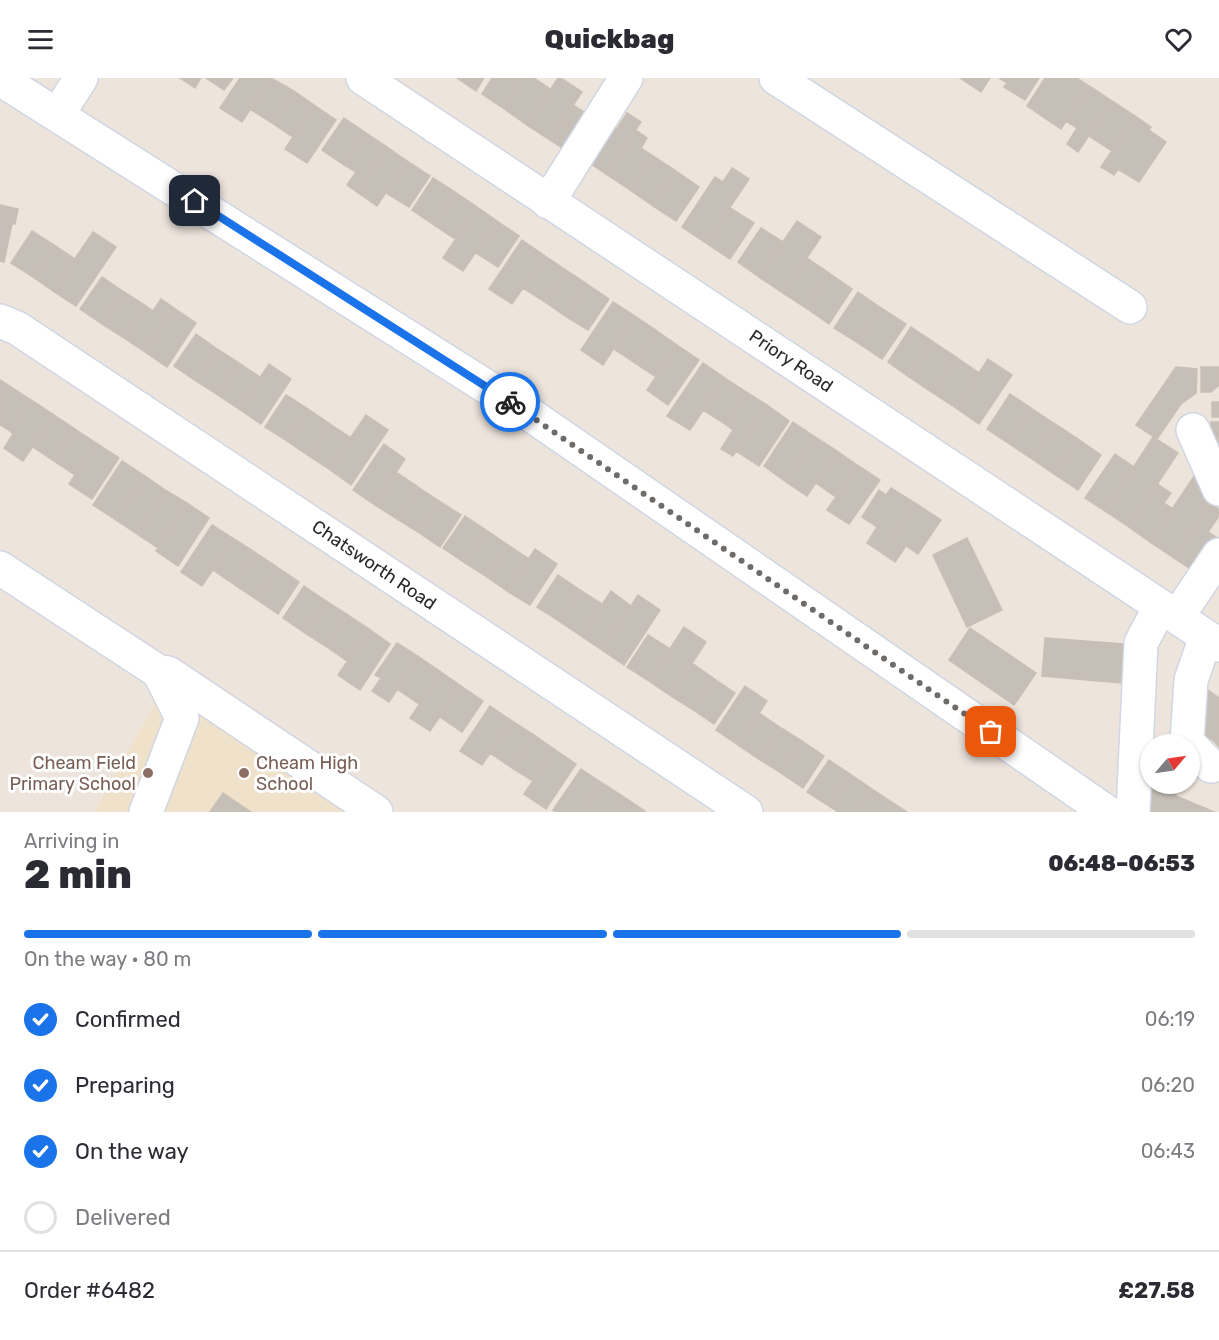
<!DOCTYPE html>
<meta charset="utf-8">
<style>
:root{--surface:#fff;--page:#f7f7f7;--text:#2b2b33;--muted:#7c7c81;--line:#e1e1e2;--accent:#1a73e8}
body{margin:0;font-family:Rubik,sans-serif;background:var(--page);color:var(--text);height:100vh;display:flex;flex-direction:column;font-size:22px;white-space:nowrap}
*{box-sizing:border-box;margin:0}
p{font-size:20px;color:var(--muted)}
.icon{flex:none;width:33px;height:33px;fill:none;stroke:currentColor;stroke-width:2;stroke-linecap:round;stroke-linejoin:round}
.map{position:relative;height:734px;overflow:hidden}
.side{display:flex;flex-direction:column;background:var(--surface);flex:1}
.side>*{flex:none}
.needle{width:39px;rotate:61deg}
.controls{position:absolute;left:1140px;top:656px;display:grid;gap:12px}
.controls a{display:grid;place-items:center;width:60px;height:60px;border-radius:50%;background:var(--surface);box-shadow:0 2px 4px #0004;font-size:30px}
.pin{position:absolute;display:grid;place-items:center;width:51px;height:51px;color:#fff;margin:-26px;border-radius:12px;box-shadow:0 3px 9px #0006}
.courier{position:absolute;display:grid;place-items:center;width:60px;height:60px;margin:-30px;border:4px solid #1a73e8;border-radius:50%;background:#fff;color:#222;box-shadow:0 2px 8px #0007}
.headline em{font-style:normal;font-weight:800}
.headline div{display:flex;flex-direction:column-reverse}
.headline{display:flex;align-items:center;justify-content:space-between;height:102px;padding:0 24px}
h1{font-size:39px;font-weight:800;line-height:45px}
.bar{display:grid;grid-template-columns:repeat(4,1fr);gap:9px 6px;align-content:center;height:72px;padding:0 24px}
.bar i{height:8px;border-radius:4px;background:var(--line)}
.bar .active{background:var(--accent)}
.bar p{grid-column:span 4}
.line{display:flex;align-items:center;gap:15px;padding:0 24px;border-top:2px solid var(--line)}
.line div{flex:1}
ol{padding:0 24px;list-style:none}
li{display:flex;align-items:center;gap:18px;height:66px}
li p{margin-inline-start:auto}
li .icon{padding:6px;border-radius:50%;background:var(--accent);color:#fff;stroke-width:4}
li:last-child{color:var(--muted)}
li i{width:33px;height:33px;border:3px solid var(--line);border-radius:50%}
header{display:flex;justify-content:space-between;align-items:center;height:78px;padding:0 24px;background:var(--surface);font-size:27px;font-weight:800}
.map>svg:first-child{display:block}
.education{fill:#f0e1ca}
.building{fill:#c5bfb7;stroke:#c9c0b5;stroke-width:1.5}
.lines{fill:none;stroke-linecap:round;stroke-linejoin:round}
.minor-casing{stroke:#d1d6e4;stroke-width:36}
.minor{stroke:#fff;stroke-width:33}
.done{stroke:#6e6b68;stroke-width:6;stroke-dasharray:0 10.8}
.route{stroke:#1a73e8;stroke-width:8}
.education-dot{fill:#8d6e63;stroke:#fff;stroke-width:2}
.labels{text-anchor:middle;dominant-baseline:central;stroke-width:6;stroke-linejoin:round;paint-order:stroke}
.street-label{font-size:18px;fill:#2a2a2a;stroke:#fff}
.education-label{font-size:18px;fill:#785e54;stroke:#fff;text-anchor:end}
</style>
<header><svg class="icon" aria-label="menu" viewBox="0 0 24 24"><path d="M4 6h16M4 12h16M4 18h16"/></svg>Quickbag<svg class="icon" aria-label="heart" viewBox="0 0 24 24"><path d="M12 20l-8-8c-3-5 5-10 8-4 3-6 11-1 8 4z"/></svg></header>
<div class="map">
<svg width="1219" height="734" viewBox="0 0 1219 734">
<rect width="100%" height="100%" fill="#ede4dc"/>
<path class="education" d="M 168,601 L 369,734 L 95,734 Z"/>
<path class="building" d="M 180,0 L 201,0 L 195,10 Z
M 206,0 L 233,0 L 224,12 Z
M 240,0 L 271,0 L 242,44 L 220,30 Z
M 271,0 L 294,13 L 272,45 L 250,31 Z
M 457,0 L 484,0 L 476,13 Z
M 492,0 L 523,0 L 503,30 L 482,16 Z
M 523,0 L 534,0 L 550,11 L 527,47 L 503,30 Z
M 558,0 L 561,0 L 582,14 L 550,62 L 527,47 Z
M 960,0 L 990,0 L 981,14 Z
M 999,0 L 1039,0 L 1025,22 L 1004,9 L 1007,5 Z
M 1045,0 L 1077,0 L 1089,8 L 1061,51 L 1027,28 Z
M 1089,8 L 1112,23 L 1078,74 L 1067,66 L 1077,50 L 1066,43 Z
M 294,13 L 314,27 L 293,59 L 272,45 Z
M 1112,23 L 1135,38 L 1112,73 L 1089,58 Z
M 314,27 L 336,42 L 307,85 L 285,71 Z
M 573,27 L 596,42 L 573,77 L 550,62 Z
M 627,35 L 641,44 L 606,96 L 585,82 L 608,47 L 616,52 Z
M 1135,38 L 1151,49 L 1149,52 L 1166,64 L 1139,104 L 1118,91 L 1114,97 L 1101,89 Z
M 344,40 L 366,55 L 344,87 L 322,72 Z
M 636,52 L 647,60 L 641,70 L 653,78 L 630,112 L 606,96 Z
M 366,55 L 387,69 L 357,114 L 347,107 L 356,94 L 344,87 Z
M 387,69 L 407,83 L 377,128 L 357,114 Z
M 653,78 L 676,93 L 653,128 L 630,112 Z
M 407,83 L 430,98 L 409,129 L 386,115 Z
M 732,90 L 749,101 L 706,165 L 682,149 L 715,99 L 723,104 Z
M 676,93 L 699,109 L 676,143 L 653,128 Z
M 433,100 L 455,114 L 434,147 L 412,132 Z
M 455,114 L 477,129 L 455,161 L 434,147 Z
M 0,127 L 18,131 L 15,146 L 12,146 L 4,184 L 0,183 Z
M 477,129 L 497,143 L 463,193 L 443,180 Z
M 730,130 L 754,145 L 730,181 L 706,165 Z
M 497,143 L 519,158 L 498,189 L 476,175 Z
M 797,143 L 821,159 L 783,215 L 759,199 Z
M 761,150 L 783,164 L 759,199 L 738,184 Z
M 32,153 L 54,167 L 33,199 L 11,185 Z
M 93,154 L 116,169 L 76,228 L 53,213 Z
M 522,162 L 545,178 L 512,226 L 489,211 Z
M 54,167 L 75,181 L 53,213 L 33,199 Z
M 545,178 L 566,192 L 545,224 L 523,210 Z
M 807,180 L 829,195 L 806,230 L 783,215 Z
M 566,192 L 587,206 L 565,238 L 545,224 Z
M 829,195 L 852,211 L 829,246 L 806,230 Z
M 102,199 L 124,214 L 102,246 L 80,231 Z
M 587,206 L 609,221 L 588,252 L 565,238 Z
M 124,214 L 146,228 L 124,260 L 102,246 Z
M 858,214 L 881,230 L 858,265 L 834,250 Z
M 161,221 L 174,230 L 145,274 L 124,260 L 146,228 L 153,233 Z
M 613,224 L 635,238 L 603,287 L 581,272 Z
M 174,230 L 196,245 L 167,289 L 145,274 Z
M 881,230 L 906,246 L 882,281 L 858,265 Z
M 635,238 L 657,253 L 635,285 L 614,271 Z
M 911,249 L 932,263 L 909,299 L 888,284 Z
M 657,253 L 677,267 L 656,299 L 635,285 Z
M 196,256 L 217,271 L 196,303 L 174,288 Z
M 932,263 L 956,279 L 933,315 L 909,299 Z
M 677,267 L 699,282 L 668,327 L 647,312 Z
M 217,271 L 239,285 L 218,317 L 196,303 Z
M 956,279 L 979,295 L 956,330 L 933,315 Z
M 988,281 L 1012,297 L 979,346 L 956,330 Z
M 239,285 L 260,299 L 239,331 L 218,317 Z
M 703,285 L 725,300 L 690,352 L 667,338 Z
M 269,286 L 291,301 L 261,346 L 239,331 Z
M 1176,289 L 1197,291 L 1196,315 L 1181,326 L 1157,361 L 1136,347 Z
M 1201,289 L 1219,289 L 1219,307 L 1211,314 L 1201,314 Z
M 725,300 L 746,314 L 725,346 L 703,332 Z
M 0,302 L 31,322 L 10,353 L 0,347 Z
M 746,314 L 767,327 L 733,378 L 721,371 L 733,352 L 725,346 Z
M 1010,316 L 1031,330 L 1008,365 L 987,351 Z
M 286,317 L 308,331 L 287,363 L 265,349 Z
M 31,322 L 54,337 L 23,383 L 4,370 L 13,356 L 10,353 Z
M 1212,324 L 1219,324 L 1219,339 L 1212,339 Z
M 767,327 L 789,343 L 759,388 L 736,373 Z
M 1031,330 L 1055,346 L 1032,381 L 1008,365 Z
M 308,331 L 330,346 L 309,378 L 287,363 Z
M 54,337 L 75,351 L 54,383 L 33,369 Z
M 366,337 L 388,352 L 351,407 L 329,391 Z
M 793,344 L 815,359 L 786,404 L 764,388 Z
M 1211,344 L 1219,344 L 1219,365 L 1211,365 Z
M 330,346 L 351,360 L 329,391 L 309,378 Z
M 1055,346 L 1078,361 L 1054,396 L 1032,381 Z
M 75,351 L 96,365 L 75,397 L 54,383 Z
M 815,359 L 837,373 L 807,418 L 786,404 Z
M 1153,359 L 1178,375 L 1129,449 L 1105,433 Z
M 1078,361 L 1101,377 L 1078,412 L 1054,396 Z
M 96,365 L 119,380 L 92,421 L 69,406 Z
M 384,366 L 405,381 L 375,427 L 353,412 Z
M 837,373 L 857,387 L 836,419 L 816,405 Z
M 1115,376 L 1134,389 L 1105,433 L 1085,420 Z
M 122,383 L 145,398 L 116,442 L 93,427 Z
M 857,387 L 880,402 L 849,446 L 827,432 Z
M 396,394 L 418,409 L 397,441 L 375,427 Z
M 1197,394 L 1213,423 L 1174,480 L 1150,464 Z
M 145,398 L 165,412 L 137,456 L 116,442 Z
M 1157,406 L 1171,415 L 1164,425 L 1173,431 L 1150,464 L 1129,449 Z
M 418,409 L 439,423 L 418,454 L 397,441 Z
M 891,410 L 915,425 L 882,475 L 867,465 L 877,449 L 862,439 L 879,412 L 886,417 Z
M 165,412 L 187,425 L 158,470 L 137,456 Z
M 439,423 L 461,437 L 440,469 L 418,454 Z
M 1213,423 L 1219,433 L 1219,438 L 1208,454 L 1219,461 L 1198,496 L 1174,480 Z
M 187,425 L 209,440 L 178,488 L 156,473 Z
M 915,425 L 941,442 L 918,476 L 906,468 L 895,484 L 882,475 Z
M 465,438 L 486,452 L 465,485 L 443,470 Z
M 212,447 L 234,461 L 202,508 L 181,494 Z
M 486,452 L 508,467 L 487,499 L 465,485 Z
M 967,460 L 1002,532 L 967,549 L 933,477 Z
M 234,461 L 256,475 L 235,507 L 213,492 Z
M 508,467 L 529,481 L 507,513 L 487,499 Z
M 535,471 L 557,486 L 530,527 L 507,513 Z
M 256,475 L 277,489 L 256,521 L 235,507 Z
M 277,489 L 299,504 L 278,536 L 256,521 Z
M 558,497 L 580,512 L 559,543 L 537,529 Z
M 304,508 L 326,523 L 305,555 L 283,540 Z
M 580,512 L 602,526 L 581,558 L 559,543 Z
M 611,513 L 631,528 L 602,572 L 581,558 Z
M 638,517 L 660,532 L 624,587 L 602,572 Z
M 326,523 L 348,537 L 327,569 L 305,555 Z
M 348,537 L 369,551 L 347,583 L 327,569 Z
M 684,549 L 706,564 L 671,618 L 649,603 Z
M 970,550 L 1036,595 L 1014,627 L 949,582 Z
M 369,551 L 390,566 L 360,612 L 338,597 Z
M 648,557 L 670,571 L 649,603 L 627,589 Z
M 1045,560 L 1124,566 L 1121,605 L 1042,598 Z
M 397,565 L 419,579 L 389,624 L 372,613 L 381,600 L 375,597 Z
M 419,579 L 441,594 L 419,626 L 397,611 Z
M 692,585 L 713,600 L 692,631 L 671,618 Z
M 441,594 L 461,608 L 430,653 L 410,640 Z
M 713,600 L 735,615 L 714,646 L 692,631 Z
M 1201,607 L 1219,620 L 1219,669 L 1214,663 L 1195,651 Z
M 461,608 L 483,623 L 462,654 L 440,639 Z
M 745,608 L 767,623 L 738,667 L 716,652 Z
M 490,628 L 512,643 L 482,687 L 460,673 Z
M 759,635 L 781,650 L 760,682 L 738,667 Z
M 512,643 L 534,657 L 512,690 L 490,675 Z
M 781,650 L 802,663 L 781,695 L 760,682 Z
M 534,657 L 554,671 L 533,703 L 512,690 Z
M 1145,662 L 1178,664 L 1178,666 L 1150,666 L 1150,705 L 1176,705 L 1176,718 L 1214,734 L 1142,734 Z
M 802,663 L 824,678 L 803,710 L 781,695 Z
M 554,671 L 576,686 L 546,731 L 524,716 Z
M 829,682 L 850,696 L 829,728 L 807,714 Z
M 581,691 L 602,705 L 582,734 L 556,734 L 553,732 Z
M 850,696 L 872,711 L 857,734 L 838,734 L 829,728 Z
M 602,705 L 624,719 L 615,734 L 582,734 Z
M 872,711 L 893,725 L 886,734 L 857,734 Z
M 223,715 L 251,734 L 210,734 Z
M 624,719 L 645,733 L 644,734 L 615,734 Z
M 893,725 L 907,734 L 886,734 Z"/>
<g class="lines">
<defs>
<path id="minor" d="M 363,0 L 1219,567
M 776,0 L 1130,229
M 0,1 L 528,335 L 1107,734
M 58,36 L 81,0
M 548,124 L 626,0
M 0,243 L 17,250 L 746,734
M 1193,352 L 1219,411
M 0,490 L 159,594 L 168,595 L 376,734
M 1177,539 L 1219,477
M 1206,559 L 1191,602 L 1187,664 L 1211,688
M 146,734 L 182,640 L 159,594
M 1133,734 L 1141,565 L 1160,529"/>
</defs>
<use href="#minor" class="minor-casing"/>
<use href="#minor" class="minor"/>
</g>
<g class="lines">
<path class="done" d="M 510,324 L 991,654"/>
<path class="route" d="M 195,123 L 510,324"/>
</g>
<g class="education-dot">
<circle cx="148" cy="695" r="6"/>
<circle cx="244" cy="695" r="6"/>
</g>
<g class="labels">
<g class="street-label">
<text transform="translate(791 283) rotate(34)">Priory Road</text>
<text transform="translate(374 487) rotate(34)">Chatsworth Road</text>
</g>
<g class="education-label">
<text x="136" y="685">Cheam Field<tspan x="136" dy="21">Primary School</tspan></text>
<text x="256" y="685" text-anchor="start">Cheam High<tspan x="256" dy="21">School</tspan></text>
</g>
</g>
</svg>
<div class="controls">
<a><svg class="needle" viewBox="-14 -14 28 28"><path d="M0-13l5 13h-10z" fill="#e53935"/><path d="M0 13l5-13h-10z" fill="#7c7c81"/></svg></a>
</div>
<div class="pin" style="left:991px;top:654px;background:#ea580c"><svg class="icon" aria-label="bag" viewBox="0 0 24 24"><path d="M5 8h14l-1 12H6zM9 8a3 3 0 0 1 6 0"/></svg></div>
<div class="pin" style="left:195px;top:123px;background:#1f2937"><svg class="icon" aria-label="home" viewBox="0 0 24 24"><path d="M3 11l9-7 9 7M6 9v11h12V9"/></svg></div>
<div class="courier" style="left:510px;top:324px"><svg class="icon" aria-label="bike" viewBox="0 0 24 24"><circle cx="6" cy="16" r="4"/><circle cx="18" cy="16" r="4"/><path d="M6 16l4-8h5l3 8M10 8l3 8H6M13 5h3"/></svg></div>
</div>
<section class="side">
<div class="headline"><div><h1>2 min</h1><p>Arriving in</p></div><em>06:48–06:53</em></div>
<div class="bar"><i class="active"></i><i class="active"></i><i class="active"></i><i></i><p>On the way · 80 m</p></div>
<ol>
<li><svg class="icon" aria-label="check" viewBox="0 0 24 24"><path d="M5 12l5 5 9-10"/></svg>Confirmed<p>06:19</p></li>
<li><svg class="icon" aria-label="check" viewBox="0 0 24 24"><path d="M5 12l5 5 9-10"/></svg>Preparing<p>06:20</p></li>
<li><svg class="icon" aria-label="check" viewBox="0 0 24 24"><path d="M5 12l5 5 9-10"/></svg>On the way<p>06:43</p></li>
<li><i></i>Delivered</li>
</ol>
<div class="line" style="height:78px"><div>Order #6482</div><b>£27.58</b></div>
</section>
